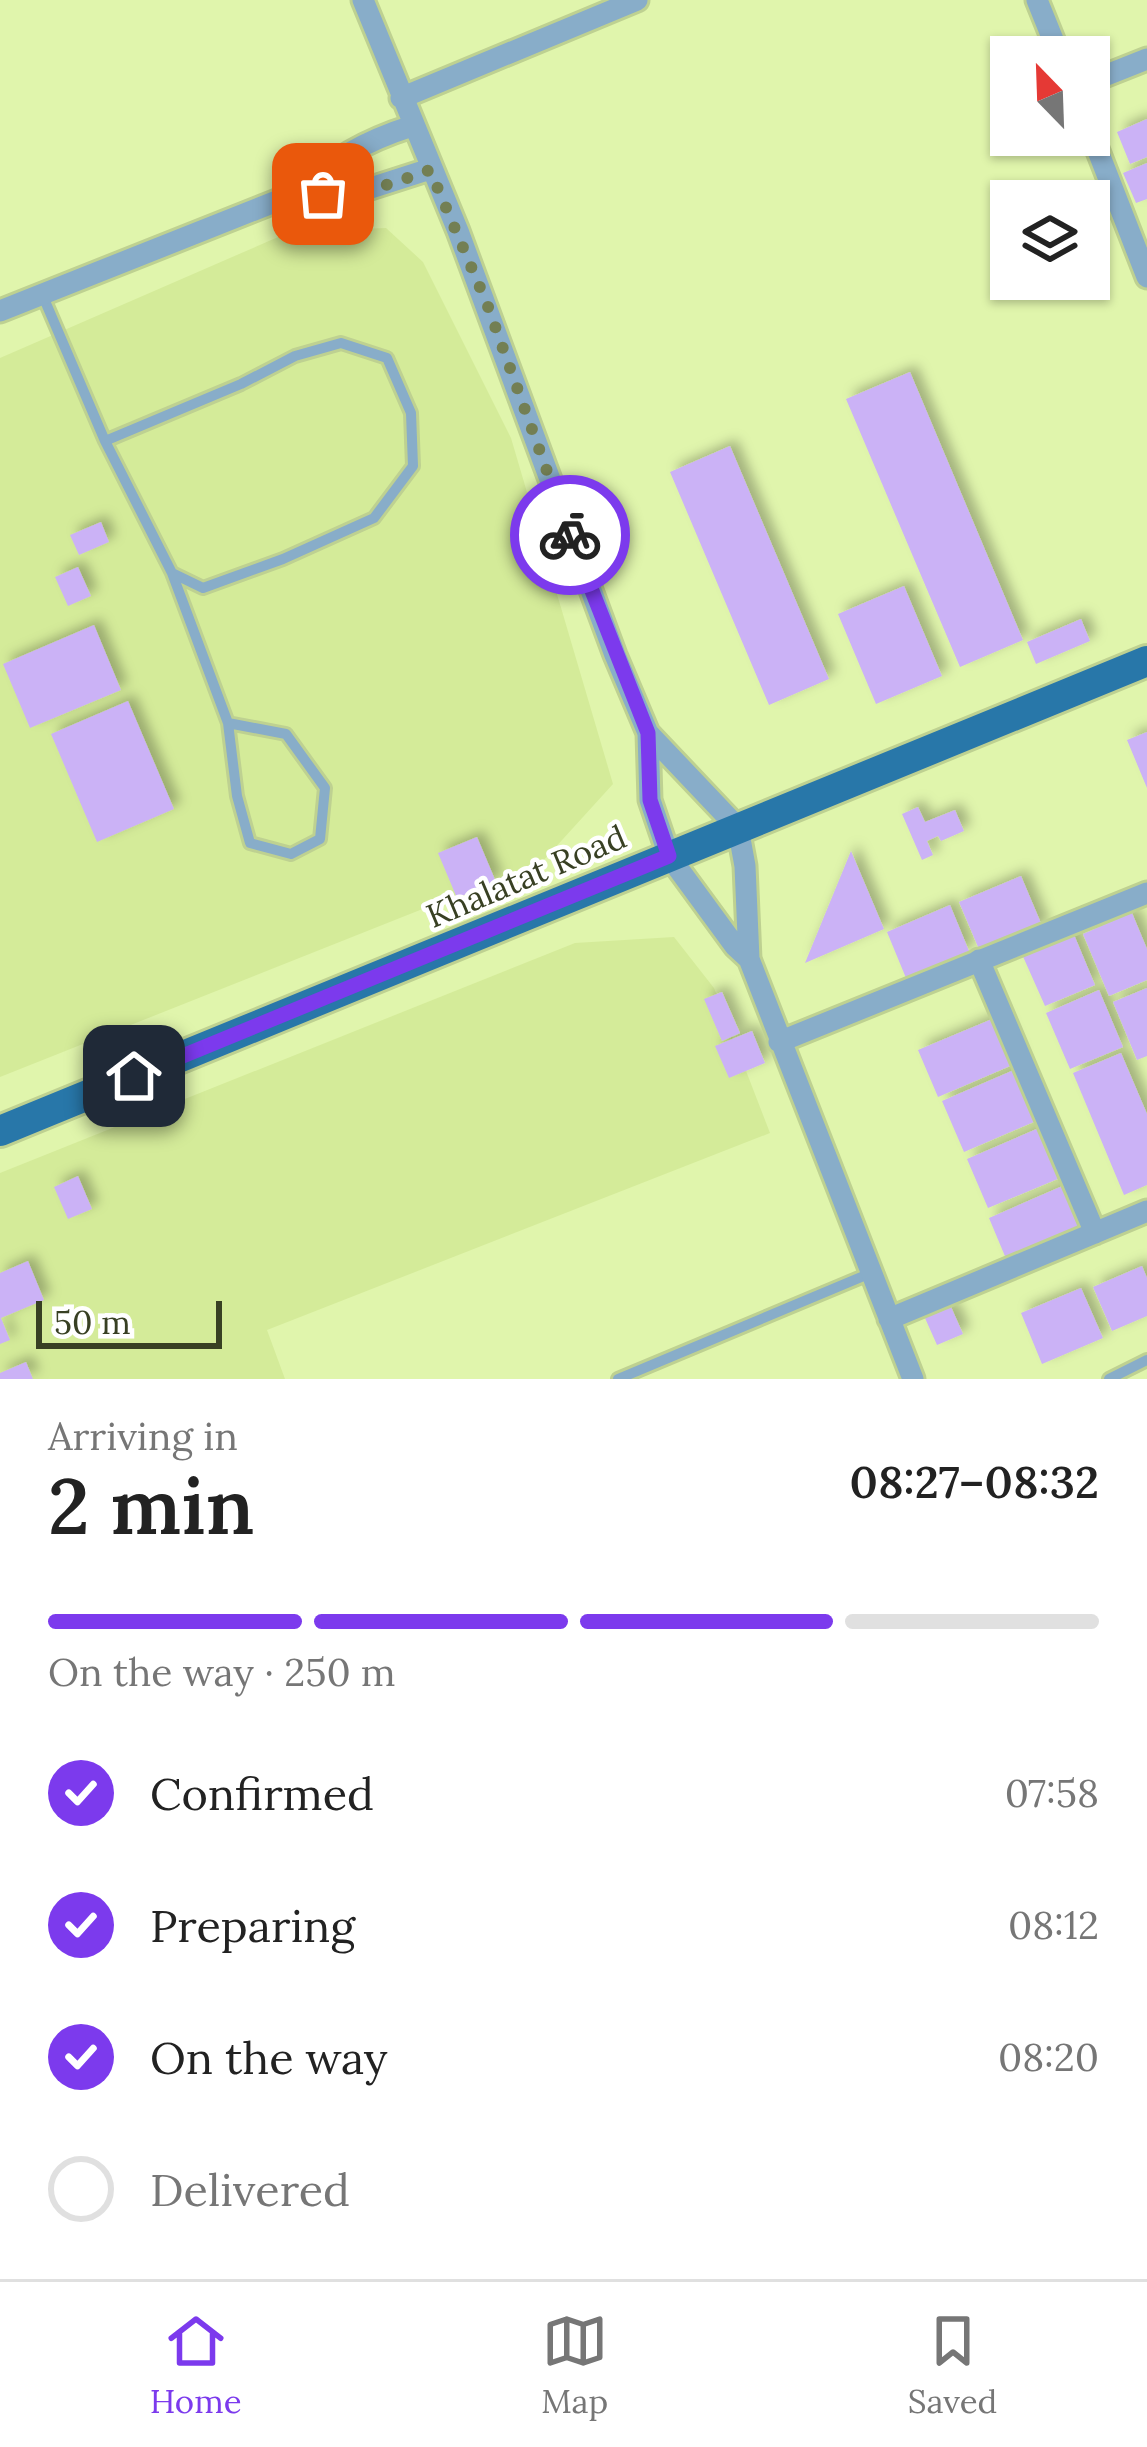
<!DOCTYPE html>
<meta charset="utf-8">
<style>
:root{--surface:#fff;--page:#f2f2f2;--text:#222;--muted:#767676;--line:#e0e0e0;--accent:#7c3aed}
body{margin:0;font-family:Lora,serif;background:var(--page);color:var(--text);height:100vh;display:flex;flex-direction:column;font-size:45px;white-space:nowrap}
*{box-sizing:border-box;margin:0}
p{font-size:39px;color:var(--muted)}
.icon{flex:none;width:66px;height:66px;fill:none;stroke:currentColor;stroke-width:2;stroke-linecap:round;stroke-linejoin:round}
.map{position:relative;height:1379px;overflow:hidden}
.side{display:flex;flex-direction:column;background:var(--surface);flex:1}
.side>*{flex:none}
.needle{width:78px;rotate:337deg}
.tools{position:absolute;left:990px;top:36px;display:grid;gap:24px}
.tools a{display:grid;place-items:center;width:120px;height:120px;border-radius:0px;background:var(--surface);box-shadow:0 3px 9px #0004;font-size:60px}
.scale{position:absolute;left:36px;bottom:30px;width:186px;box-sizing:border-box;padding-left:12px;border:6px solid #384023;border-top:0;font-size:33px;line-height:42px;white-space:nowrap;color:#384023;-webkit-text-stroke:9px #fff;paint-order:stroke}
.pin{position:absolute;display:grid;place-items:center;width:102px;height:102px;color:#fff;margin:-51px;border-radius:24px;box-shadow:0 6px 18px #0006}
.courier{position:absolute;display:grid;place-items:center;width:120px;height:120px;margin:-60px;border:9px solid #7c3aed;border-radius:50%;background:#fff;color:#222;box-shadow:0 3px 15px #0007}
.head em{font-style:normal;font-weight:600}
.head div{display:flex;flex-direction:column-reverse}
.head{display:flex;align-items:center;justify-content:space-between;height:204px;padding:0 48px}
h1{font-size:78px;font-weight:600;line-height:90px}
.bar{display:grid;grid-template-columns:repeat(4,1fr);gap:18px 12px;align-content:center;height:144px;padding:0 48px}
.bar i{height:15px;border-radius:9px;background:var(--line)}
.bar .active{background:var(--accent)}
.bar p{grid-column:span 4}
ol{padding:0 48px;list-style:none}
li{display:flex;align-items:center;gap:36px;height:132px}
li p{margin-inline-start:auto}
li .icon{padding:12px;border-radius:50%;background:var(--accent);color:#fff;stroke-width:4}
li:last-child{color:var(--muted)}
li i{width:66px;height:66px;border:6px solid var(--line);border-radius:50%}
.dock{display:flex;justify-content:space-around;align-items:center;height:168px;border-top:3px solid var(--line);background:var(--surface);font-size:33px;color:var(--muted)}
.dock a{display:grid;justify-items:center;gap:6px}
.dock .active{color:var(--accent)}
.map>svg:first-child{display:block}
.built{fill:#d4eb99}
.building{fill:#cbb2f6;filter:url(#shadow)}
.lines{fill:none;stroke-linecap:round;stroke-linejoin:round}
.lane-casing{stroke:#bed191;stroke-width:16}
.street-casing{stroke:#bed191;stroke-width:27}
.primary-casing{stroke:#bed191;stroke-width:36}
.lane{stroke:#88adc9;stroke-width:10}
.street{stroke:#88adc9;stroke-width:21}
.primary{stroke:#2877a9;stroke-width:30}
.done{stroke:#737f53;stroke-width:12;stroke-dasharray:0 21.6}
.route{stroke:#7c3aed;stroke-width:15}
.labels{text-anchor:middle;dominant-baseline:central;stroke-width:9;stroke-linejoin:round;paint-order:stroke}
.street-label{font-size:33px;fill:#384023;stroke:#fff}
</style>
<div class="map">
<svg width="1147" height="1379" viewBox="0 0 1147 1379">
<defs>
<filter id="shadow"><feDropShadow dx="7" dy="-7" stdDeviation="6" flood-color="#0004"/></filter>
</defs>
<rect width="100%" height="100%" fill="#e0f5ac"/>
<path class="built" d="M 386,228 L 423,262 L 511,438 L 613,784 L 543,861 L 0,1077 L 0,358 L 292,231 Z
M 674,937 L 714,988 L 770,1133 L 267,1330 L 285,1379 L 0,1379 L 0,1173 L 575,943 Z"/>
<path class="building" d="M 1147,119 L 1147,157 L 1130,164 L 1117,132 Z
M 1147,163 L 1147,199 L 1136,203 L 1123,173 Z
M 910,372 L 1023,640 L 960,667 L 846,399 Z
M 730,446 L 829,679 L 769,705 L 670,472 Z
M 101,522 L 109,542 L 79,555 L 70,535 Z
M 78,567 L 91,596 L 68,606 L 55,577 Z
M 904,586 L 942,676 L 876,704 L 838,614 Z
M 1081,619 L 1090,641 L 1036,664 L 1027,642 Z
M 94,625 L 121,690 L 30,728 L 3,664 Z
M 128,701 L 174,809 L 97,842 L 51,734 Z
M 1147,732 L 1147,788 L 1127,740 Z
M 918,807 L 925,822 L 955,810 L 964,831 L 941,841 L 938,836 L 927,841 L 933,855 L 922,860 L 902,814 Z
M 477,837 L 496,882 L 457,898 L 438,853 Z
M 851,851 L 884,929 L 805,963 Z
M 1021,876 L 1043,928 L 981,954 L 959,902 Z
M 950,905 L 969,951 L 906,978 L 887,932 Z
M 1132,913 L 1147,949 L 1147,980 L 1109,996 L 1083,934 Z
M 1072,930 L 1095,985 L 1045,1006 L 1021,952 Z
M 1147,988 L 1147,1056 L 1137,1060 L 1113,1002 Z
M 1099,990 L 1123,1047 L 1070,1069 L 1046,1013 Z
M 722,992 L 740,1033 L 722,1041 L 704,999 Z
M 997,1017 L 1017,1063 L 938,1097 L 918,1050 Z
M 752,1031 L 765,1063 L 729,1078 L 715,1046 Z
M 1121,1053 L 1147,1114 L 1147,1185 L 1124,1195 L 1073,1073 Z
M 1014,1070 L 1036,1121 L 964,1152 L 942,1101 Z
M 1039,1128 L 1060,1178 L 988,1208 L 967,1159 Z
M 78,1176 L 92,1209 L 68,1219 L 54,1187 Z
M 1067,1184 L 1086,1228 L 1007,1261 L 989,1218 Z
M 28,1261 L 44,1300 L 1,1318 L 10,1340 L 0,1344 L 0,1273 Z
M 1142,1266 L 1147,1278 L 1147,1316 L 1112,1331 L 1093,1287 Z
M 1081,1288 L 1103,1338 L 1042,1364 L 1021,1313 Z
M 951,1307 L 963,1334 L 937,1345 L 925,1318 Z
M 26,1362 L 33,1379 L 0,1379 L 0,1373 Z"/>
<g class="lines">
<defs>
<path id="lane" d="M 42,294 L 105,441 L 172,573 L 203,588 L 283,559 L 374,518 L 413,466 L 411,413 L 387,358 L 341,343 L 295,356 L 241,384 L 105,441
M 172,573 L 228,723 L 237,796 L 250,843 L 291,854 L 320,839 L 325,788 L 286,734 L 228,723
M 618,1379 L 871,1273
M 1109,1379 L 1147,1360"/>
<path id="street" d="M 363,0 L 458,231 L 615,655 L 648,733 L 650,800 L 669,856 L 735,946 L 749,959
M 1037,0 L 1060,57
M 1089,82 L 1147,59
M 401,98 L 637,0
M 1089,128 L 1147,277
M 297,193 L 349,195 L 430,169
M 0,311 L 297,193 C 337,158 362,142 412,126
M 648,733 L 738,828 L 745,866 L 749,959 L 913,1379
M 979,960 L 1095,1233
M 779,1042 L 1147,893
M 889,1319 L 1147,1211"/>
<path id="primary" d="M 0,1131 L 1147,661"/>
</defs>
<use href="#lane" class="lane-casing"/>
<use href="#street" class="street-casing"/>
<use href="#primary" class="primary-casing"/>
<use href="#lane" class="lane"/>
<use href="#street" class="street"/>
<use href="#primary" class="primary"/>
</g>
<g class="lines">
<path class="done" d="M 323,194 C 362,195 394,183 430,170 L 487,304 L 570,535"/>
<path class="route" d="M 134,1076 L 669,856 L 650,800 L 648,733 L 570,535"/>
</g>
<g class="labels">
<g class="street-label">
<text transform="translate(526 876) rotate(-23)">Khalatat Road</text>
</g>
</g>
</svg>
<div class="tools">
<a><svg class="needle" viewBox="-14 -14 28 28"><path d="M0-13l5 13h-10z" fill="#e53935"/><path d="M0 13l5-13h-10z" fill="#767676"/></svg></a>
<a><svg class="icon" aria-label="layers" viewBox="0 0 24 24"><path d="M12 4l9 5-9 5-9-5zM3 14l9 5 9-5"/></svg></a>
</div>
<div class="scale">50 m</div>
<div class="pin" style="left:323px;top:194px;background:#ea580c"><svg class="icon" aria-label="bag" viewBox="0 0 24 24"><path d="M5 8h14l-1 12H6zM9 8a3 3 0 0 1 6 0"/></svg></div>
<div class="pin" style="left:134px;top:1076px;background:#1f2937"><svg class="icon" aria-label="home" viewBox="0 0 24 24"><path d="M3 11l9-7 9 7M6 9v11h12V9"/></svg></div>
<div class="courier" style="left:570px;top:535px"><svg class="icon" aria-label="bike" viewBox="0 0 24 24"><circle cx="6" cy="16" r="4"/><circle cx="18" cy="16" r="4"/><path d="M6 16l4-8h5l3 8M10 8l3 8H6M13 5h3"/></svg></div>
</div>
<section class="side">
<div class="head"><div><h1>2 min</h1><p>Arriving in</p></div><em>08:27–08:32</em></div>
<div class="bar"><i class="active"></i><i class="active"></i><i class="active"></i><i></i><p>On the way · 250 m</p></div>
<ol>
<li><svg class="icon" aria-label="check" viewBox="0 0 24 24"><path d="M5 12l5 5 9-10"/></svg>Confirmed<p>07:58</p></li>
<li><svg class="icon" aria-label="check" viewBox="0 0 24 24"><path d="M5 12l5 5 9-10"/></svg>Preparing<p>08:12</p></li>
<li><svg class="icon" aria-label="check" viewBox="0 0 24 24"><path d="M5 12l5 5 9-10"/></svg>On the way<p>08:20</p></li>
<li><i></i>Delivered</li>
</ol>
</section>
<nav class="dock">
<a class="active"><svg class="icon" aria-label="home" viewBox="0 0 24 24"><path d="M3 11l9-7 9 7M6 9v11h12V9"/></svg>Home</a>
<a><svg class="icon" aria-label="map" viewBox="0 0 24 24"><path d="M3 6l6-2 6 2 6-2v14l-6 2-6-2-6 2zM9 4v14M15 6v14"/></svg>Map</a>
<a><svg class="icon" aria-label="saved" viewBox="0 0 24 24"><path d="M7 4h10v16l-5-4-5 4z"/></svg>Saved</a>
</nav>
